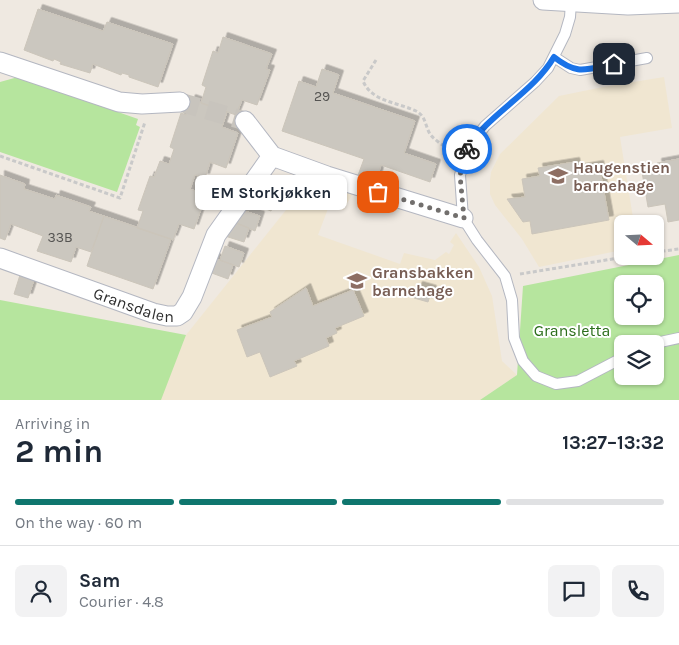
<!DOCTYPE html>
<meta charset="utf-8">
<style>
:root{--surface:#fff;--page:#f2f2f3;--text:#1f2937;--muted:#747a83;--line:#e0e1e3;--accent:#0f766e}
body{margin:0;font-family:Karla,sans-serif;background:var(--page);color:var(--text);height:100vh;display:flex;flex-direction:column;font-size:19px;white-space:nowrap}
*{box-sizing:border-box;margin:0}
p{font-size:16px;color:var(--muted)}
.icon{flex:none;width:28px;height:28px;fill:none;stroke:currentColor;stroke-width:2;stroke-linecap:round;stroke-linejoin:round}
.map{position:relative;height:400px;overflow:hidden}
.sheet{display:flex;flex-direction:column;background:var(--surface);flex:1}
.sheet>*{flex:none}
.needle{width:32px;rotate:109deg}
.buttons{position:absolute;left:614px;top:215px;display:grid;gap:10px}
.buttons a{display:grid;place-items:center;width:50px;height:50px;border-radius:8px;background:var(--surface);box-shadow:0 1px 4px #0004;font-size:25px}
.pin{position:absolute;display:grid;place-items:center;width:42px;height:42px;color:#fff;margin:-21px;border-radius:10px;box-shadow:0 2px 8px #0006}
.courier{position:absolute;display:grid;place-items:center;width:50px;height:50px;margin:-25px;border:4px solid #1a73e8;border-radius:50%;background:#fff;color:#222;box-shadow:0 1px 6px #0007}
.bubble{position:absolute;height:35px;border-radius:8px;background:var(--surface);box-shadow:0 1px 4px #0004;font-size:16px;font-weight:700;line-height:35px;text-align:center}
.summary em{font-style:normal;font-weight:700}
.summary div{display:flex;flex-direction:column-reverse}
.summary{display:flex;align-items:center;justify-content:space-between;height:85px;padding:0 15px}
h1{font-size:32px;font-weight:700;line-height:38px}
.bar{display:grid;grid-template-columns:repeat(4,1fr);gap:8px 5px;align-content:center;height:60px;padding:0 15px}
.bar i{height:6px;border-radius:4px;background:var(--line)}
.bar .current{background:var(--accent)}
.bar p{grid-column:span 4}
.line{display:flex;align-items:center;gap:12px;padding:0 15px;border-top:1px solid var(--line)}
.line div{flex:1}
.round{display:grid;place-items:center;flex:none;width:52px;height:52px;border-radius:8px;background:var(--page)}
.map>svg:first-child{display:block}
.education{fill:#f0e6d1}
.green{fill:#b6e59e;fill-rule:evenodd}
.building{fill:#cbc7bf;stroke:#cbc5ba;filter:url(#shadow)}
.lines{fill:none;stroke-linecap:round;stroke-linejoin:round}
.minor-tunnel{stroke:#c8c4bd;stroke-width:19;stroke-dasharray:19 9;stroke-linecap:butt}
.service-casing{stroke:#b4b7c1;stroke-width:12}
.minor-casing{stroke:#b4b7c1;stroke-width:21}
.path{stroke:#c9c9c9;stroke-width:3;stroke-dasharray:4 2.5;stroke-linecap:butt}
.service{stroke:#fff;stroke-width:10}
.minor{stroke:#fff;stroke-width:19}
.done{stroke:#726f6d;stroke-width:5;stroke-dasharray:0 9}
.route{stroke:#1a73e8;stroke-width:6}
.labels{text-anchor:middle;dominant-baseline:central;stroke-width:4;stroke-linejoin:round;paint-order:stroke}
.number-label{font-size:14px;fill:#555452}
.education-label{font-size:16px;font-weight:bold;fill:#785e54;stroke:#fff;text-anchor:start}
.street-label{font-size:16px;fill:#2e2e2e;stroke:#fff}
.park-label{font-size:16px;fill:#2c6e1b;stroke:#fff}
</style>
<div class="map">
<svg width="679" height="400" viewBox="0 0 679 400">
<defs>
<filter id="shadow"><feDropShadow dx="4.5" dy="-4.5" stdDeviation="0" flood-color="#0004"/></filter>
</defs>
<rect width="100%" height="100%" fill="#efe9e1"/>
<path class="education" d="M 664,77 L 672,128 L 620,137 L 634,224 L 622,224 L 622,250 L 539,267 L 522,239 L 495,205 L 490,194 L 490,180 L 491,172 L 500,154 L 559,96 L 603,87 Z
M 310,180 L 354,192 L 343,210 L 329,206 L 318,235 L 400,264 L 404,253 L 435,260 L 446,252 L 449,254 L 454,245 L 450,242 L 456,233 L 479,267 L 492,296 L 502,361 L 517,375 L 480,400 L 160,400 L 186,335 Z"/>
<path class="green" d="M 18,77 L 138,119 L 136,125 L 140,127 L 117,192 L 0,152 L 0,82 Z
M 679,255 L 679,400 L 480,400 L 517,375 L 523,286 ZM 622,284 L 655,284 L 655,316 L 622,316 ZM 622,344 L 655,344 L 655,376 L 622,376 Z
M 0,300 L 186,335 L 161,400 L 0,400 Z"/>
<path class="building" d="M 38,9 L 103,31 L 107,22 L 173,44 L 158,87 L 129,77 L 129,75 L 122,73 L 121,75 L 93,64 L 90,73 L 60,64 L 61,62 L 54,59 L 53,61 L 24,50 Z
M 223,37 L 272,54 L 266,69 L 270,70 L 257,105 L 242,100 L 236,115 L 201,103 L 206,87 L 202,85 L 213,51 L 218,53 Z
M 322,69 L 339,75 L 333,93 L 415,121 L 404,153 L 436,164 L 430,182 L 381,165 L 375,184 L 357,178 L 364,159 L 282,131 L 299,81 L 316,87 Z
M 191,99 L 227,112 L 222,127 L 238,133 L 226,168 L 210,162 L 205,178 L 195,175 L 190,189 L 206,195 L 194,229 L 179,224 L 173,240 L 137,228 L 143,211 L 138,210 L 150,176 L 154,177 L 160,161 L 169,164 L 174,149 L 170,147 L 181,113 L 186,115 Z
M 679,159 L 679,220 L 668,222 L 665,204 L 648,207 L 642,172 L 658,169 L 657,163 Z
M 575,162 L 576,169 L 599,165 L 609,220 L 532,234 L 530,221 L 523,222 L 507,199 L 525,197 L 522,179 L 540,176 L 538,168 Z
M 0,175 L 25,184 L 24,189 L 55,199 L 56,195 L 91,207 L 89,211 L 104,216 L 91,252 L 76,247 L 71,262 L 37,251 L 43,236 L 11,224 L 5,240 L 0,238 Z
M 264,192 L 276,196 L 271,211 L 258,206 Z
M 242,210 L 260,216 L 255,231 L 237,223 Z
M 104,216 L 171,239 L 153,289 L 87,266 Z
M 230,221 L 249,228 L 244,242 L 225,236 Z
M 225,246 L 244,253 L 239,267 L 220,260 Z
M 214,258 L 233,265 L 228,279 L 209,272 Z
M 20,275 L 34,280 L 28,298 L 14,294 Z
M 418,286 L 432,290 L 428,302 L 414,298 Z
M 306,288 L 313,306 L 353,290 L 364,316 L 335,328 L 337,333 L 326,338 L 329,346 L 294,361 L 297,366 L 270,377 L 260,352 L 247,357 L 237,330 L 272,317 L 270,312 Z"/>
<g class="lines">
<path class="minor-tunnel" d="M 180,102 L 245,121"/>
<defs>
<path id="service" d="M 571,2 L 570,17 L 565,34 L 548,68 L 535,82 L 485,126 L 468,148 L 460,175 L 463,218 L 477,240 L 505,276 L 512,300 L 514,338 L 523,361 L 536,376 L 556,384 L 578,381 L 622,358
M 554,57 L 571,68 L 580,70 L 647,58
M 651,344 L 679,338"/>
<g id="minor">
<path d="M 543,0 L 628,5 L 679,3"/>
<path d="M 0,62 L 119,102 L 142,104 L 180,102"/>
<path d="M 245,121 L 272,156 L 327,176 L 463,218"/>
<path id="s1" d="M 0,258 L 153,313 L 167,316 L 177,316 L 183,312 L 192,297 L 216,235 L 272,156"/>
</g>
</defs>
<use href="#service" class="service-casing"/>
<use href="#minor" class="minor-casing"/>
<path class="path" d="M 376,60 L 363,81 C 372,102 397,102 416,111 C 426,116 425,126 430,134 C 435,141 445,146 452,152
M 0,156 L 120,198 L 145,122
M 655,252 L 679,249
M 520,274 L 631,256"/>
<use href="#service" class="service"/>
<use href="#minor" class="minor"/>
</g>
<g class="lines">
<path class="done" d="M 378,192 L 464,218 L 460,175 L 467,149"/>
<path class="route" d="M 467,149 C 489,113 532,94 554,57 C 578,76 586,69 614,64"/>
</g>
<defs>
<symbol id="school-bare" viewBox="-9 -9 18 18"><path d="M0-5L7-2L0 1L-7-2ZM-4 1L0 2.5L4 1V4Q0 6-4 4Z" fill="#8d6e63" stroke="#fff" stroke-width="2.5" paint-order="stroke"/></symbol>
</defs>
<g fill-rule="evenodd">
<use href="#school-bare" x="544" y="162" width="28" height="28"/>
<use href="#school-bare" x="343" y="267" width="28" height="28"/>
</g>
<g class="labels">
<g class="number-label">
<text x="322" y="96">29</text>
<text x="60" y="237">33B</text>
</g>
<g class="education-label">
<text x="573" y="167">Haugenstien<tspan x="573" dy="18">barnehage</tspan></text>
<text x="372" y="272">Gransbakken<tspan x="372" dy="18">barnehage</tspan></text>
</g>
<g class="street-label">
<text stroke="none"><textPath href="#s1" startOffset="142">Gransdalen</textPath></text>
</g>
<g class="park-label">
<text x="572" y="330">Gransletta</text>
</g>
</g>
</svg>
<div class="buttons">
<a><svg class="needle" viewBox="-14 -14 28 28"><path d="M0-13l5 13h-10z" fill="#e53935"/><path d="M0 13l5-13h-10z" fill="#747a83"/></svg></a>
<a><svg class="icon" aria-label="locate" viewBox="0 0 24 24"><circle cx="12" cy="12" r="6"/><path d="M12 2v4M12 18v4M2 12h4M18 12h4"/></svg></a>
<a><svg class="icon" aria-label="layers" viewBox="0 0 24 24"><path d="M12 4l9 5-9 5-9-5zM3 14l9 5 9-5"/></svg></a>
</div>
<div class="pin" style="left:378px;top:192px;background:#ea580c"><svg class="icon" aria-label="bag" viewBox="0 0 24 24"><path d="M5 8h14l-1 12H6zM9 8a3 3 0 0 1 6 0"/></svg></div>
<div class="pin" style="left:614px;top:64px;background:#1f2937"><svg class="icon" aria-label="home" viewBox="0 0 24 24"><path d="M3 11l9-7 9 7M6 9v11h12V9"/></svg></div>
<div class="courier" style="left:467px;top:149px"><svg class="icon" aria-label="bike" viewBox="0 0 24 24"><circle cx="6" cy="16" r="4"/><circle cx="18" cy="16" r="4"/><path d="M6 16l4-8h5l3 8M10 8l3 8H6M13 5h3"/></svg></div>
<div class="bubble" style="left:195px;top:175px;width:152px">EM Storkjøkken</div>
</div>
<section class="sheet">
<div class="summary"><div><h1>2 min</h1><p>Arriving in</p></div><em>13:27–13:32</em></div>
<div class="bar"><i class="current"></i><i class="current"></i><i class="current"></i><i></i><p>On the way · 60 m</p></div>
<div class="line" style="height:90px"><a class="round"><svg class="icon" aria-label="person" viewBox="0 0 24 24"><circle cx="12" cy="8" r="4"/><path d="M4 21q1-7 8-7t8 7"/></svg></a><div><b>Sam</b><p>Courier · 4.8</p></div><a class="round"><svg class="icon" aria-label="chat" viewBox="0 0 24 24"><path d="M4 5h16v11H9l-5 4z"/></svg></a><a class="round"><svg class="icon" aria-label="phone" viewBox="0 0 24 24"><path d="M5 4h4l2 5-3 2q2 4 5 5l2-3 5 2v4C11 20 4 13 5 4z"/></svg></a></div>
</section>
